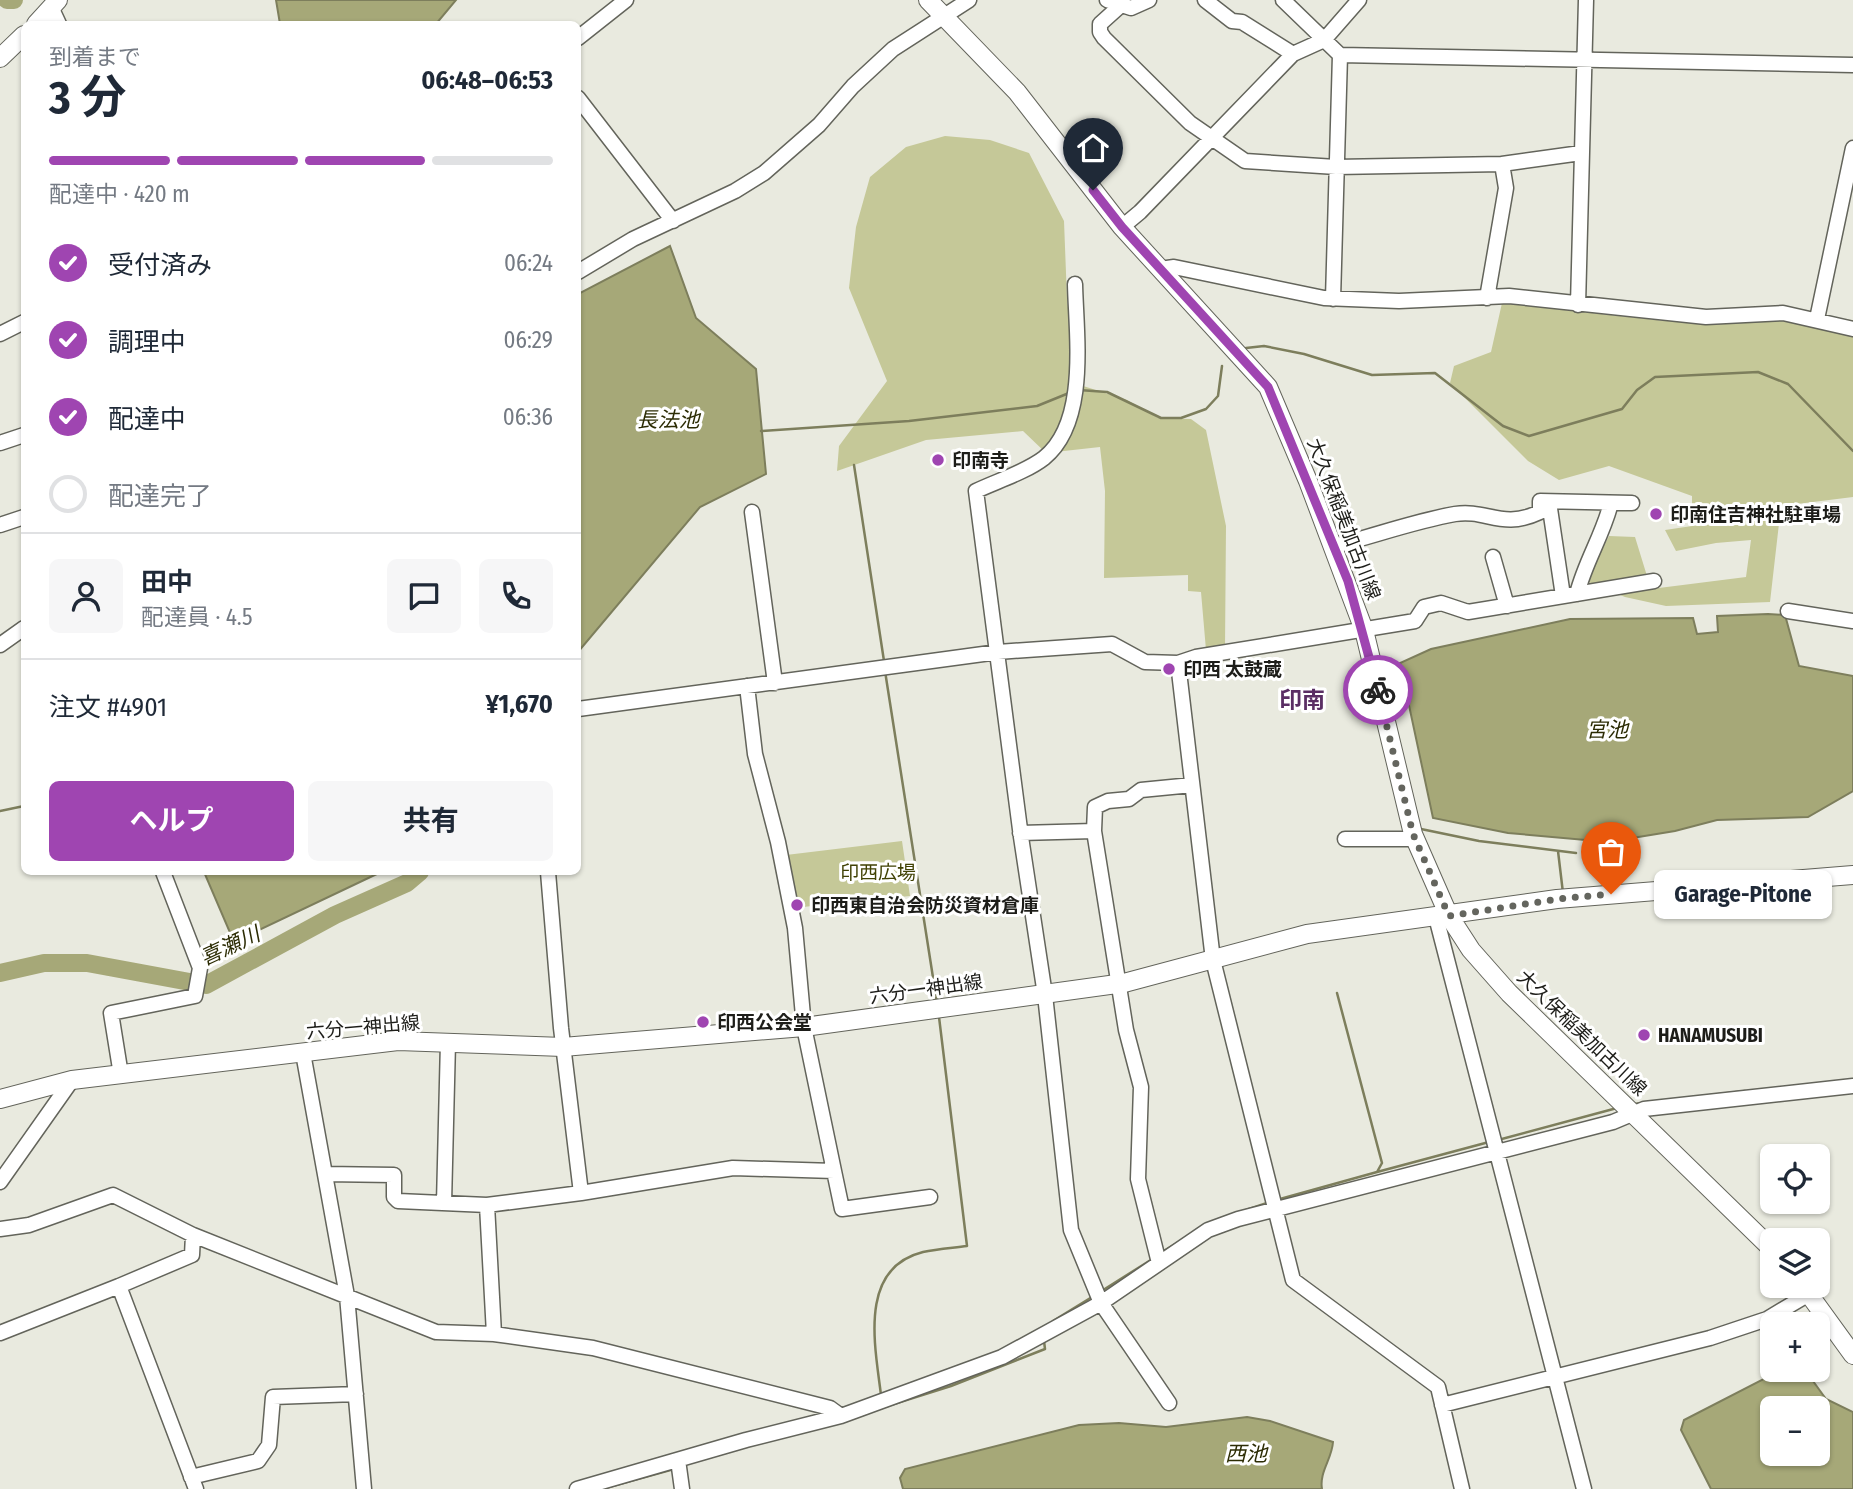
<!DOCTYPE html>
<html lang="ja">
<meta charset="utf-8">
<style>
:root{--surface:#fff;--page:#f6f6f7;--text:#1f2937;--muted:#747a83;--line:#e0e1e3;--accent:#9f45b1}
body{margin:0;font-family:"Fira Sans Condensed","Noto Sans JP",sans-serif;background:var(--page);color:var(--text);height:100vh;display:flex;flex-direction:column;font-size:26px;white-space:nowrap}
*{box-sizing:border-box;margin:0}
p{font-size:23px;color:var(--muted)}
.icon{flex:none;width:38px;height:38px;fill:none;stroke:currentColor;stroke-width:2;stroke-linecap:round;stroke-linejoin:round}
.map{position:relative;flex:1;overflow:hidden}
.side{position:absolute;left:21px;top:21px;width:560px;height:854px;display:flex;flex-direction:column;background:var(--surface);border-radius:10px;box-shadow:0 2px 5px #0004}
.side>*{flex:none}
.controls{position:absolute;left:1760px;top:1144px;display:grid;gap:14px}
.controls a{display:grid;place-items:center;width:70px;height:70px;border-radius:10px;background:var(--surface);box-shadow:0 2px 5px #0004;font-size:35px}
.pin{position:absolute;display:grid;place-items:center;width:60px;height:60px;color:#fff;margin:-72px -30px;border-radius:50% 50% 50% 0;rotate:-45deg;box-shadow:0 0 7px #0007}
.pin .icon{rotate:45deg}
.courier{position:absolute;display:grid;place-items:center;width:70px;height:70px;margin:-35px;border:5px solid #9f45b1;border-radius:50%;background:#fff;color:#222;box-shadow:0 2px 9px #0007}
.bubble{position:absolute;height:49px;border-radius:10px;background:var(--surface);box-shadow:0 2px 5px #0004;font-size:23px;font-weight:700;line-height:49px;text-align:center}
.overview em{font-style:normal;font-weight:700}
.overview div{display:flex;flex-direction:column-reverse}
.overview{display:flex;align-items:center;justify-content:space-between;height:119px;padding:0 28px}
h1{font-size:46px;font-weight:700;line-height:52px}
.bar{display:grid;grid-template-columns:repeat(4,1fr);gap:10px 7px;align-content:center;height:84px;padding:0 28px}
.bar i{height:9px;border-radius:5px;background:var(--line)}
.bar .current{background:var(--accent)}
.bar p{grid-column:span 4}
.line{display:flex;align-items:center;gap:18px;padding:0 28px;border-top:2px solid var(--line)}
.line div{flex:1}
.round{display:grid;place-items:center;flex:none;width:74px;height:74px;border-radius:10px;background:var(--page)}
ol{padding:0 28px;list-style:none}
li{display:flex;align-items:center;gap:21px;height:77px}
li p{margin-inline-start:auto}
li .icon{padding:7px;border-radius:50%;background:var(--accent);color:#fff;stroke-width:4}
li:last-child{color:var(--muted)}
li i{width:38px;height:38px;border:4px solid var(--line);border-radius:50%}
.cta{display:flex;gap:14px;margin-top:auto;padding:14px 28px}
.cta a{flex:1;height:80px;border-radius:10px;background:var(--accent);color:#fff;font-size:28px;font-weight:700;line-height:80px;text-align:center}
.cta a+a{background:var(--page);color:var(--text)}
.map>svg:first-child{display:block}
.green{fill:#c5c898}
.water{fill:#a6a878;stroke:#7d7e5c;stroke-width:2;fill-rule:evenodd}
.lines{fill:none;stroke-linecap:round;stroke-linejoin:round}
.stream{stroke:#7d7e5c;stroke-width:2.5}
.river{stroke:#a6a878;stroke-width:18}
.minor-casing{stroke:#63645b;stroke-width:17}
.major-casing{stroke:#63645b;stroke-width:20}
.minor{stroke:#fff;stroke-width:14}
.major{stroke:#fff;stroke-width:18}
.done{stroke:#64655e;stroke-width:7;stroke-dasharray:0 12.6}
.route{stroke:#9f45b1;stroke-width:9}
.poi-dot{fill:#9f45b1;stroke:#fff;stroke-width:2.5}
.labels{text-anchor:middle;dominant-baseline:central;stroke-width:6;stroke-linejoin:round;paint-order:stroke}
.poi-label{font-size:19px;font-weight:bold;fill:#1d1d19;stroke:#fff;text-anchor:start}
.street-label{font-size:19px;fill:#1d1d19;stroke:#fff}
.park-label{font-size:19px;fill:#414205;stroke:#fff}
.water-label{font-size:21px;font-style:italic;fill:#2c2c04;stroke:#fff}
.quarter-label{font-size:23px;font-weight:bold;fill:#5a2e63;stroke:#fff}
</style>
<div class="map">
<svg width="1853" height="1489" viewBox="0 0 1853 1489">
<rect width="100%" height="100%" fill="#e9eadf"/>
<path class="green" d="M 945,136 L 990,140 L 1029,153 L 1064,221 L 1067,299 L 1077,384 L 1127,400 L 1158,418 L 1191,419 L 1206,430 L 1226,526 L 1225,647 L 1206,650 L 1201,592 L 1188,591 L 1188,575 L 1104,578 L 1105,491 L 1100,447 L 1046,453 L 1023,431 L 926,440 L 837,471 L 839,446 L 887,381 L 849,288 L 856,227 L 870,177 L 906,147 Z
M 1502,303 L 1666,321 L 1770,317 L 1853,320 L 1853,497 L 1781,506 L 1770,602 L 1666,606 L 1625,597 L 1586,581 L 1609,536 L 1635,537 L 1651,589 L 1746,577 L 1751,540 L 1716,543 L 1676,551 L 1665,530 L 1692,526 L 1692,496 L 1609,466 L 1559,480 L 1528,461 L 1450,383 L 1454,366 L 1491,352 Z
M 902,841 L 910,896 L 793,908 L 786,855 Z"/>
<path class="water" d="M 276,0 L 456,0 L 436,24 L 280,24 Z
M 670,246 L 696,318 L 756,369 L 766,474 L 700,507 L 578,652 L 578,294 Z
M 1768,614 L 1785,615 L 1799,666 L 1853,676 L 1853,791 L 1808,817 L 1717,820 L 1675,831 L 1608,842 L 1508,833 L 1433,818 L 1400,663 L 1431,649 L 1570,619 L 1693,618 L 1697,634 L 1718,632 L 1717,616 Z
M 204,872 L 381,872 L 234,942 Z
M 1781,1370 L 1805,1370 L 1826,1399 L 1853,1412 L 1853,1489 L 1711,1489 L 1681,1430 L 1684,1420 ZM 1773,1409 L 1818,1409 L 1818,1454 L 1773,1454 Z
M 1247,1417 L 1270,1421 L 1333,1442 C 1332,1459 1319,1472 1322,1489 L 903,1489 L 900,1478 L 905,1469 L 1079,1425 L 1119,1423 L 1166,1427 Z"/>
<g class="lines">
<path class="stream" d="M 1246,348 L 1264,346 L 1304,354 L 1372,375 L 1435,373 L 1503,426 L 1529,436 L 1622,409 L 1637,390 L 1655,377 L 1758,372 L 1788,384 L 1853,451
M 1079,390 L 1107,392 L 1161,418 L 1181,418 L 1206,409 L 1218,396 L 1222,366
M 761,431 L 909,421 L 1037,406 L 1069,393
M 854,465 L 884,661
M 885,671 L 937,1003
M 0,811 L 24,806
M 1421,829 L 1479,841 L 1576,853
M 1558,851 L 1563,893
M 1634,1104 L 1745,1091
M 1498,1140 L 1617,1108
M 1377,1172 L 1489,1142
M 1280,1199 L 1377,1172 L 1382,1163 L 1337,993
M 1246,1210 L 1270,1202
M 1162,1252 L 1177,1243
M 1100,1292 L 1154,1258
M 1053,1321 L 1092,1297
M 881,1395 C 875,1346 858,1268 923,1252 C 937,1249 952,1248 967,1246 L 939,1017
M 878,1409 L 951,1386 L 1045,1349 L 1044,1341
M 602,1489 L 674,1469"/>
<path class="river" d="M 7,0 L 14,0
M 0,973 L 44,963 L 87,963 L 206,985 L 335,915 L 407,883 L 420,872"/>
<defs>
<path id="minor" d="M 1107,0 L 1131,8 L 1149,0
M 1205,0 L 1232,21 L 1242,22 L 1293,54
M 1283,0 L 1340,55 L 1853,65
M 1120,6 L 1100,24 L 1100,32 L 1104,38 L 1190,123 L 1245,161 L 1336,167 L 1502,164 L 1506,188 L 1487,298
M 52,9 L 59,24
M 578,38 L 626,0
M 578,98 L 673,221
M 1502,164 L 1581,153
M 1122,227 L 1140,212 L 1293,54 L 1324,40 L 1359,0
M 1160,269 L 1174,267 L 1324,298 L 1399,301 L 1509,296 L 1706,317 L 1783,313 L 1853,329
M 578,272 L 633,239 L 735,191 L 764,173 L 819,125 L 853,86 L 893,49 L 969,0
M 1075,284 C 1076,334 1089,422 1044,458 C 1026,472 997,481 976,491 L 1021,837 L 1045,995 L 1071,1230 L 1101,1303 L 1169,1403
M 1333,299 L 1340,55
M 1578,305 L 1586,0
M 1817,319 L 1853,148
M 0,334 L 24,322
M 0,443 L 24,435
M 1549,502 L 1563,596
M 752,512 L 775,683
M 0,525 L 24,517
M 1334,546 C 1374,536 1415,521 1455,514 C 1487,509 1502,530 1540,512 L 1540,501 L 1632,503
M 1493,557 L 1507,606
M 1577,594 C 1585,562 1603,535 1611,503
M 1788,611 L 1853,621
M 0,645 L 24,628
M 1178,663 L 1213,960 L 1293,1280 L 1438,1387 L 1462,1489
M 578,709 L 998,652 L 1112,644 L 1145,662 L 1178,663 L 1196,657 L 1415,621 L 1424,607 L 1441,603 L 1468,612 L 1654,581
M 1020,833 L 1094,831
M 1345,839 L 1416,839
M 548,872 L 561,1028 L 581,1193
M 1436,917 L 1584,1489
M 303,1053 L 347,1296 L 364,1489
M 121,1075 L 111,1013 L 195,996 L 200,968 L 163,872
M 834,1171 L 842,1209 L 930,1197
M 325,1174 L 394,1175 L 394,1197 L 398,1201 L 487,1205
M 0,1182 L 72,1080
M 444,1203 L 448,1042
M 0,1229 L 29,1225 L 113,1195 L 193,1235 L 436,1332 L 494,1334 L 593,1348 L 830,1408 L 841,1416
M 1159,1263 L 1138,1179 L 1141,1087 L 1126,1030 L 1094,831 L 1095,807 L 1108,801 L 1129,799 L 1141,790 L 1192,785
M 119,1286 L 192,1255 L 193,1235
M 0,1333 L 119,1286 L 196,1489
M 494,1334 L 487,1205 L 581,1193 L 733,1168 L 834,1171 L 804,1027 L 795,928 L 778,842 L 755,754 L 747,686
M 1442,1405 L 1710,1338 L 1767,1319 L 1809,1294
M 678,1460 L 682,1489
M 191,1477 L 258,1461 L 269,1445 L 273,1397 L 356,1394
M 577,1489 L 746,1440 L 841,1416 L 1002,1357 L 1101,1303 L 1208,1230 L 1238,1219 L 1613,1122 L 1644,1109 L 1853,1086"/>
<path id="major" d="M 928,0 L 1017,92 L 1122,227 L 1268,387 L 1308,481 L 1364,630 L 1413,834 L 1449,916 L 1471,950 L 1509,993 L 1773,1250
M 36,24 L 58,0
M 0,58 L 24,35
M 0,1099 L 72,1080 L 398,1041 L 563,1047 L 804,1027 L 1124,983 L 1307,934 L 1557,899 L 1853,875
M 1803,1286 L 1853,1355"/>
</defs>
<use href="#minor" class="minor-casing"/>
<use href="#major" class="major-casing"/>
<use href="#minor" class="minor"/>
<use href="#major" class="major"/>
</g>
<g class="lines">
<path class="done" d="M 1378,690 L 1413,834 L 1449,916 L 1558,899 L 1611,894"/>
<path class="route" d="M 1093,190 L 1122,227 L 1268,387 L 1348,581 L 1378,690"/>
</g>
<g class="poi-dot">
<circle cx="938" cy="460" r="7"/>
<circle cx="1656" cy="514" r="7"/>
<circle cx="1169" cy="669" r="7"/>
<circle cx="797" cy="905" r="7"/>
<circle cx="703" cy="1022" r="7"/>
<circle cx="1644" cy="1035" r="7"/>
</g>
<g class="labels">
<g class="poi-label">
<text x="952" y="460">印南寺</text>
<text x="1670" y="514">印南住吉神社駐車場</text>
<text x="1183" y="669">印西 太鼓蔵</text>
<text x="811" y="905">印西東自治会防災資材倉庫</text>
<text x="717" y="1022">印西公会堂</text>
<text x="1658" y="1035">HANAMUSUBI</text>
</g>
<g class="street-label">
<text transform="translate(1344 519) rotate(69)">大久保稲美加古川線</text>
<text transform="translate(926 989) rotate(-8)">六分一神出線</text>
<text transform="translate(363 1027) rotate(-5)">六分一神出線</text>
<text transform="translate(1582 1033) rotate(44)">大久保稲美加古川線</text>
</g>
<g class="park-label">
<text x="878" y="872">印西広場</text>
</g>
<g class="water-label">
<text x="668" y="420">長法池</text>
<text x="1607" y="730">宮池</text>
<text transform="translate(230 946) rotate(-25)">喜瀬川</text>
<text x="1246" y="1454">西池</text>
</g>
<g class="quarter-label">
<text x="1302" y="700">印南</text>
</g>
</g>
</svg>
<div class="controls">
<a><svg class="icon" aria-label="locate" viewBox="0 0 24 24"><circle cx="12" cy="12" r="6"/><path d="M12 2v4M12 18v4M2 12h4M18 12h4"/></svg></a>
<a><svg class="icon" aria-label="layers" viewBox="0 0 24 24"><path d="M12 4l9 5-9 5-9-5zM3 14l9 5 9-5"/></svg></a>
<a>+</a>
<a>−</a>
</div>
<div class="pin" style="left:1611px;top:894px;background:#ea580c"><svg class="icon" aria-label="bag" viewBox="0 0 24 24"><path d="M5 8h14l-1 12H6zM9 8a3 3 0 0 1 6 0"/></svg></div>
<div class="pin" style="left:1093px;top:190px;background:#1f2937"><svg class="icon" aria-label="home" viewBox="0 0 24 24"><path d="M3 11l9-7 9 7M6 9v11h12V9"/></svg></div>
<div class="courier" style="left:1378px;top:690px"><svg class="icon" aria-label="bike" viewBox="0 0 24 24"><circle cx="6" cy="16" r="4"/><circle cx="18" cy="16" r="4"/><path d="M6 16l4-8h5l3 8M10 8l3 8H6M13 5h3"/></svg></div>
<div class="bubble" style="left:1654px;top:870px;width:178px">Garage-Pitone</div>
<section class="side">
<div class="overview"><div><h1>3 分</h1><p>到着まで</p></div><em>06:48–06:53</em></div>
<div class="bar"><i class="current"></i><i class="current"></i><i class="current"></i><i></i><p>配達中 · 420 m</p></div>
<ol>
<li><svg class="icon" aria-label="check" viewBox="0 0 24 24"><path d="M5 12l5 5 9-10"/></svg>受付済み<p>06:24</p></li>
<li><svg class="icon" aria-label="check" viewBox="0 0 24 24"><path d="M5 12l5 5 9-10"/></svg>調理中<p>06:29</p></li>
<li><svg class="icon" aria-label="check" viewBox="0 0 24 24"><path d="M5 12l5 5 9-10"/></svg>配達中<p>06:36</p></li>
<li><i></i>配達完了</li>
</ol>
<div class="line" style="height:126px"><a class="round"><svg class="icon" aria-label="person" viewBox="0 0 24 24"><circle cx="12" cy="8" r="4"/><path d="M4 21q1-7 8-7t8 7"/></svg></a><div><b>田中</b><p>配達員 · 4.5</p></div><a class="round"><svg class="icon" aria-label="chat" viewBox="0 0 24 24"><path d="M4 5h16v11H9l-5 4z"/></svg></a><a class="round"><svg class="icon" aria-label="phone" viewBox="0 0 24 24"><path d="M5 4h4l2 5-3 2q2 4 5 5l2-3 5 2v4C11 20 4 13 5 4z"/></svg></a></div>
<div class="line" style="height:91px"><div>注文 #4901</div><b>¥1,670</b></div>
<div class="cta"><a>ヘルプ</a><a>共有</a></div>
</section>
</div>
